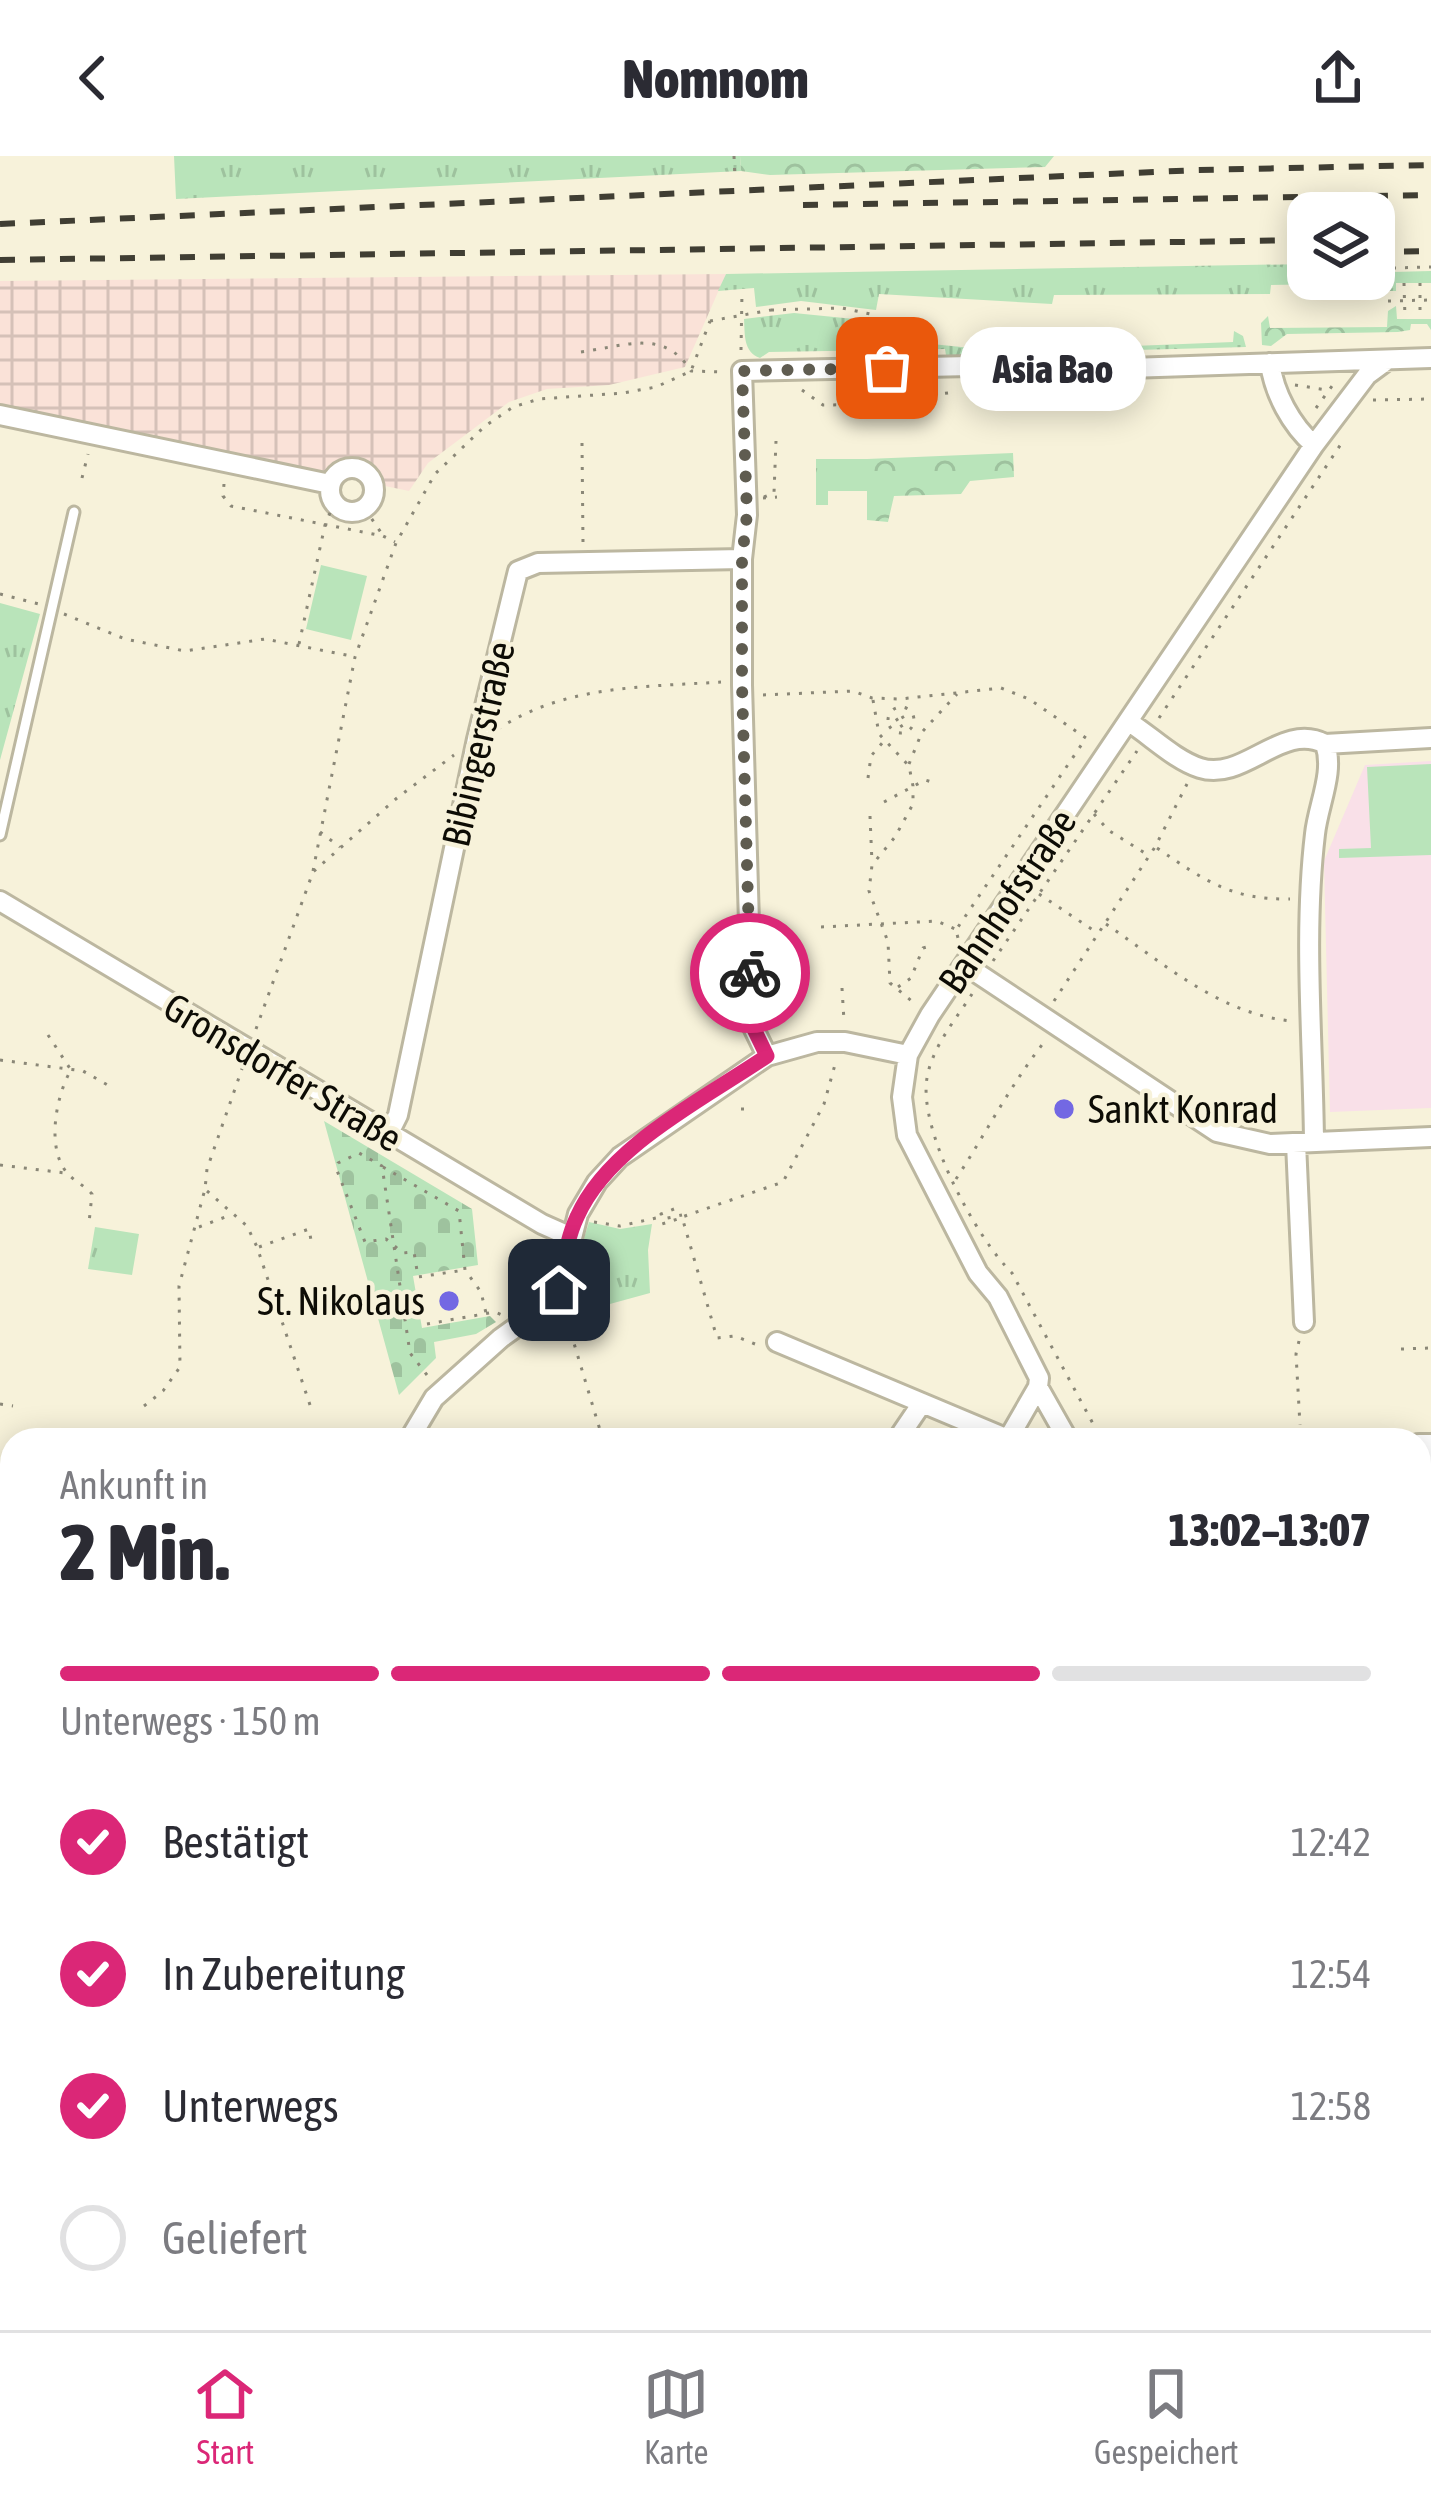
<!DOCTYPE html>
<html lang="de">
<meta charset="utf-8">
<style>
:root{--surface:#fff;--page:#f2f2f3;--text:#2b2b33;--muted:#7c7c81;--line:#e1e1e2;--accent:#db2777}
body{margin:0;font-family:"Asap Condensed",sans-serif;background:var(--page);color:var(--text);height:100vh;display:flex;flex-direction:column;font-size:45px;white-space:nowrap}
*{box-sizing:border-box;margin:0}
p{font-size:39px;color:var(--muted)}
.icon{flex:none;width:66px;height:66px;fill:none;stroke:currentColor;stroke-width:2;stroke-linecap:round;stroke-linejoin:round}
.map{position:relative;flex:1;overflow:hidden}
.panel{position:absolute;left:0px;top:1272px;width:1431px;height:903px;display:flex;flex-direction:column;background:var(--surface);border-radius:36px 36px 0 0;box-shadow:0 6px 30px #0003}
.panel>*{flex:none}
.controls{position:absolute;left:1287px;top:36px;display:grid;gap:24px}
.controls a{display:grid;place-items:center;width:108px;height:108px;border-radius:24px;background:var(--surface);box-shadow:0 6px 30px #0003;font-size:60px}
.pin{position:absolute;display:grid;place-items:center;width:102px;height:102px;color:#fff;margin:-51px;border-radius:24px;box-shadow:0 6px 18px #0006}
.courier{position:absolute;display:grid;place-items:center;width:120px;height:120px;margin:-60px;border:9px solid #db2777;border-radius:50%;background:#fff;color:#222;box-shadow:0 3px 15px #0007}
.bubble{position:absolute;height:84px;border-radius:36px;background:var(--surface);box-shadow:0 6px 30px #0003;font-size:39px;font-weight:800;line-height:84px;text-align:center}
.headline em{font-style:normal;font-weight:800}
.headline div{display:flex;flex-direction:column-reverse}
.headline{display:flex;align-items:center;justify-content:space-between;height:204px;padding:0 60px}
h1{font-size:78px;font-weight:800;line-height:90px}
.bar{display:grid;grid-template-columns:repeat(4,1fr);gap:18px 12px;align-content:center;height:144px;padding:0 60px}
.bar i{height:15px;border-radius:9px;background:var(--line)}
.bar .selected{background:var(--accent)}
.bar p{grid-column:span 4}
ol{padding:0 60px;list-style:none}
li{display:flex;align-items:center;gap:36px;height:132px}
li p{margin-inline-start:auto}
li .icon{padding:12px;border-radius:50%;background:var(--accent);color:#fff;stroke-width:4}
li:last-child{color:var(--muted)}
li i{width:66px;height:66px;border:6px solid var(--line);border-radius:50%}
header{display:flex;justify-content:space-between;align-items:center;height:156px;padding:0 60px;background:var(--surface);font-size:54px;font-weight:800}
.tabs{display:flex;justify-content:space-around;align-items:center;height:168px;border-top:3px solid var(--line);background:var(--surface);font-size:33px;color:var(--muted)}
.tabs a{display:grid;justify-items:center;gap:6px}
.tabs .selected{color:var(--accent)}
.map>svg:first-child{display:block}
.industrial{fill:url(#industrial-grid)}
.education{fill:#f9e0e8}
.grass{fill:url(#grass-tufts)}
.forest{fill:url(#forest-crowns)}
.cemetery{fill:url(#cemetery-stones)}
.pitch{fill:#b9e4ba}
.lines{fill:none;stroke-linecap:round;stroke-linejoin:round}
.lane-casing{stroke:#bcb7a0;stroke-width:15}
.street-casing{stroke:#bcb7a0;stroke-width:24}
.primary-casing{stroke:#bcb7a0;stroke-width:36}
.path{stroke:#8a8777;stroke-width:3;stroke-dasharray:3 9;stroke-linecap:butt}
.lane{stroke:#fff;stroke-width:9}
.street{stroke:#fff;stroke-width:18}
.primary{stroke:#fff;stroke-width:30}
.rail{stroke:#403e33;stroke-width:6;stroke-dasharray:15 15;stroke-linecap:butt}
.path-bridge{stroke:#8a8777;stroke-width:3;stroke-dasharray:3 9;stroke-linecap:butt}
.done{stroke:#5f5c50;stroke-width:12;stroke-dasharray:0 21.6}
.route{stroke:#db2777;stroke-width:15}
.poi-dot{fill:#7368e3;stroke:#f7f2da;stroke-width:4.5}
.labels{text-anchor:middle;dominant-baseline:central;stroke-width:9;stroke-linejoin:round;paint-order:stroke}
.street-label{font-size:39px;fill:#0d0c05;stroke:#f7f2da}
.poi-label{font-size:39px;fill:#0d0c05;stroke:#f7f2da;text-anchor:start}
</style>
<header><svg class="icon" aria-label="back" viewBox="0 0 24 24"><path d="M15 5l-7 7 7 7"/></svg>Nomnom<svg class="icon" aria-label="share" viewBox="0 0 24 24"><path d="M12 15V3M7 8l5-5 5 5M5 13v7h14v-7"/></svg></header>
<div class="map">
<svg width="1431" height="2174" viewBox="0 0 1431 2174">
<defs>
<pattern id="industrial-grid" width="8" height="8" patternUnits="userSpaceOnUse" patternTransform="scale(3)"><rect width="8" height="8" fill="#fae2d8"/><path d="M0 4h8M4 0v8" fill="none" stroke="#d5c1b8"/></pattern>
<pattern id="grass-tufts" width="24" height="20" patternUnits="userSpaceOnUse" patternTransform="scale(3)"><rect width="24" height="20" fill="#b9e4ba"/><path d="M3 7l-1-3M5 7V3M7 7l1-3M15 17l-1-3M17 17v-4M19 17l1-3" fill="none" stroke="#9ec29e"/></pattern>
<pattern id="forest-crowns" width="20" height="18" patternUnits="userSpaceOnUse" patternTransform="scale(3)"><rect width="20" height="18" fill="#b9e4ba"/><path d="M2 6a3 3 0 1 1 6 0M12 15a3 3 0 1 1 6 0" fill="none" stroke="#9ec29e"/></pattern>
<pattern id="cemetery-stones" width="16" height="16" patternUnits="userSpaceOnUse" patternTransform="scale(3)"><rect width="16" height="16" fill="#b9e4ba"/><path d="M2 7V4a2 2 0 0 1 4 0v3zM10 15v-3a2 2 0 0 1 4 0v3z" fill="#9ec29e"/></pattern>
</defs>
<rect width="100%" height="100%" fill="#f7f2da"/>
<path class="industrial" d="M 726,118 L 685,211 L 609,229 L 547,233 L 509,246 L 428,307 L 409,335 L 0,250 L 0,125 Z"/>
<path class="education" d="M 1431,605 L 1431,952 L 1330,956 L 1324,705 L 1365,609 Z"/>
<path class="grass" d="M 174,0 L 740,0 L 741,15 L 176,43 Z
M 1374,107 L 1391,107 L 1392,116 L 1431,115 L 1431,127 L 1396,127 L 1396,135 L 1388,135 L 1387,127 L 1271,129 L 1270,138 L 1054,139 L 1052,148 L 879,138 L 876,154 L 801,145 L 756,151 L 754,132 L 718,135 L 726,118 L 1308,108 L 1308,123 L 1374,123 Z
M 794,157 L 874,165 L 873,182 L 981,193 L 984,178 L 993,180 L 993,204 L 946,199 L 945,193 L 769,196 L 760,202 C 743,196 745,178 744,163 Z
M 1234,175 L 1243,180 L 1246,191 L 1026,197 L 1018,197 L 1018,183 L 1031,176 L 1033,194 L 1233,186 Z
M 816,303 L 867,303 L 867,335 L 828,335 L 828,349 L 816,349 Z
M 0,447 L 40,458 L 0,604 Z
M 589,1066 L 620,1073 L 652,1068 L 648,1094 L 650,1137 L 599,1151 L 578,1143 L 583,1085 Z
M 95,1071 L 139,1078 L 132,1119 L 88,1113 Z
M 446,2163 L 627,2163 L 628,2164 L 621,2174 L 450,2174 Z"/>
<path class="forest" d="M 740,0 L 1054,0 L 1045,11 L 770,19 L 741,15 Z
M 1396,150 L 1397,163 L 1431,163 L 1431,174 L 1427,168 L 1411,168 L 1410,174 L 1398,176 L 1287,178 L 1271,190 L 1262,189 L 1261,167 L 1268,160 L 1270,172 L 1387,171 L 1388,155 Z
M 1013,297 L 1014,321 L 970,325 L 961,338 L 894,340 L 888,366 L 867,364 L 867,303 Z"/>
<path class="cemetery" d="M 324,965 L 472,1053 L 478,1109 L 413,1120 L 422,1172 L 490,1160 L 496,1166 L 476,1178 L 434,1186 L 436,1202 L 399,1239 Z"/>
<path class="pitch" d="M 321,409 L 367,420 L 351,484 L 306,473 Z
M 1431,608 L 1431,699 L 1339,702 L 1339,693 L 1371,692 L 1367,611 Z
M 1419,1843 L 1431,1857 L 1431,2062 L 1419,2066 Z"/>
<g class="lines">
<defs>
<path id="lane" d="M 0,679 L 74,356
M 815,2174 L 816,2163
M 828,2174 L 859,2163"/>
<path id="street" d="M 1270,207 C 1274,237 1291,269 1314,289
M 0,259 L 330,328
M330 334a22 22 0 1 1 44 0a22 22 0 1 1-44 0Z
M 1129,566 C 1151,580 1175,604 1200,612 C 1244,626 1282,565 1325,588 L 1431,582
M 0,745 L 542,1068 L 569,1080
M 965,809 L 1217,976 L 1270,988 L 1431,981
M 767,900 L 752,869 L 742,529 L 742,403 L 747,359 L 742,215 L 971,210 L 1008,216 L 1431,202
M 388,979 L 398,959 L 477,583 L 518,415 L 538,407 L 742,403
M 1314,985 C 1313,884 1303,779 1315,678 C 1318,649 1335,616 1325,588
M 1296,987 L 1304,1166
M 777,1186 L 1008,1283
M 1008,1283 L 1038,1231
M 409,1284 L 434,1242 L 501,1182 L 543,1152 L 559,1134 L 578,1058 L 597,1026 L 620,1001 L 767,900 L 817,886 L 845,886 L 908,899
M 897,1284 L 922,1247
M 1068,1284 L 1038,1231 L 1039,1222 L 998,1141 L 978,1117 L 907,979 L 902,941 L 908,899 L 930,859 L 1314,289 L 1367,219 L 1386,205
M 1419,1546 L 1431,1545
M 1419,1641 L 1431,1641
M 0,1731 L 12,1729
M 1419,1817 L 1431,1832
M 1419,2093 L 1431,2088
M 1419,2143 L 1429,2174
M 757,2163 L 761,2174
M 5,2174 L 12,2160
M 1178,2174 L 1211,2163"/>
<path id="primary" d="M 1419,1294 L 1431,1294
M 1419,1333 L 1431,1333
M 0,1374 L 12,1375
M 0,1413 L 12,1415"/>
</defs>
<use href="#lane" class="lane-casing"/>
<use href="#street" class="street-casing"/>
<use href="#primary" class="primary-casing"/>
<path class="path" d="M 734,0 L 735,24
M 1393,112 L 1431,111
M 1404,127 L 1405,163
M 1420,127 L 1420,163
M 1388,145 L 1431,144
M 771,154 L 842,152 L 875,159
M 741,194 L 742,136
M 581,196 C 625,190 664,172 691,215 L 724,216
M 1295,229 L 1327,234
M 802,234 L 823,249 L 922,248 L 922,240 L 956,236
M 1373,244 L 1431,243
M 1316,252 L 1335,226
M 582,287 L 583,387
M 82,322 L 88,298
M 224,328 L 223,340 L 231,350 L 383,380 L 395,386
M 764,341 L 774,337 L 776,285
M 763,342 L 777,341
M 365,353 L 382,378
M 0,438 L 39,448
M 64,458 L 125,483 L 185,495 L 265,483 L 351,500
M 299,488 L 325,369 L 334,347
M 763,539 L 853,535 L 872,542 L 900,543 L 1001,532 L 1029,543 L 1086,582 L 956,774 L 958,782
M 873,544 L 879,578 L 909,610 L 913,630 L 913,648 L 895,681 L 872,709 L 869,735 L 888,786 L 890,827 L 914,847
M888 564a13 13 0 1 1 26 0a13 13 0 1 1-26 0Z
M 902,560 L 906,567 L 900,571 L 895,565 Z
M 1159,562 L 1343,285
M 498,573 C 565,529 644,531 721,526
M 909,608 L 922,576 L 957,538
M 868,622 L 871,600 L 884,585
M 884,646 L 925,624 L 935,627
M 1094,658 L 1108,674 L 1148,699
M 870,660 L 872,707
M 320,676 L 340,691
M 1157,692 C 1204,724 1231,744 1290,743
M 313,715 L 355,501 L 396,387 L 435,318 L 485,270 L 513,251 L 539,243 L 623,237 L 656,231 L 691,215 L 710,165
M 1039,738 L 1096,776
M 1106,768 C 1163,807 1220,858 1291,865
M 821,771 L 937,765 L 955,773
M 993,805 L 1137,595
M 898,831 L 911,822 L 923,792 L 934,789
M 842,832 L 844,865
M 972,838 C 956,863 932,891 927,922 C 918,974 976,1082 1012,1117 L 1098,1277
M 1054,845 L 1155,691 L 1187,628
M 256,873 L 313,716 L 397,642 L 454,599
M 48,879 L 71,914 C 56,939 45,995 69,1019 C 76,1026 85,1030 92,1038 L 89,1067
M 0,904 L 83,915 L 113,932
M 741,953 L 744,953
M 0,1009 L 65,1017
M 383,1011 L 459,1055 L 465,1114 L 481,1136 L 486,1157
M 956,1023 C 986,977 1011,928 1045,885
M 207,1035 L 247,1070 L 257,1091 L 310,1249
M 674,1053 L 661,1058 L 663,1063 L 682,1059
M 594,1066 L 620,1070 L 656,1062 L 662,1068 L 681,1062
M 199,1071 L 228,1060
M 259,1091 L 309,1073 L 311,1084
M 564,1154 L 603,1284
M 427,1168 L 495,1156 L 502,1159
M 1299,1185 L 1296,1198 L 1300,1269
M 755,1188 L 735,1180 L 717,1182 L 682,1061 L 783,1026 L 824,948 L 836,905
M 1401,1193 L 1431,1192
M 427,1219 L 410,1197 L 382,1010 L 359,997 L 338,1007 L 336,1012 L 365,1086 L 386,1083 L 403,1097 L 414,1096 L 418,1121 L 465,1114
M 0,1248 L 13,1250
M 144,1250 L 163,1235 L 180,1211 L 179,1130 L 205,1033 L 207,1013 L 243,910
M 1419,1417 L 1431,1417
M 1419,1574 L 1421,1563
M 1419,1758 L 1424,1790
M 1419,1791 L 1431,1789
M 0,1829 L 12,1826
M 0,1909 L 6,1907 L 12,1925
M 0,1963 L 12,1958
M 0,2091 L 12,2087
M 429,2163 L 432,2174
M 631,2163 L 635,2174
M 727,2163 L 731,2174
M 787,2163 L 791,2174
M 1240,2163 L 1244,2174
M 112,2174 L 117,2163
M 219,2174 L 224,2163
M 298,2174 L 305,2163
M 532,2174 L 534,2163
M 655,2174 L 688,2163
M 1074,2174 L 1114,2163"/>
<use href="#lane" class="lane"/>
<use href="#street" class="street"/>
<use href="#primary" class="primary"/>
<path class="rail" d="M 803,49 L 1431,39
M 0,68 L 1198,14 L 1431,9
M 1374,96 L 1431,95
M 0,104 L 1308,84"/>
<path class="path-bridge" d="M 710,165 L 771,154"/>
</g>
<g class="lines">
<path class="done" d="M 750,817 L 742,529 L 742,403 L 747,358 L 742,215 L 887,212"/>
<path class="route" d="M 559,1134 C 564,1109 566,1084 577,1061 C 608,990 704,943 767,900 L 752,869 L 750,817"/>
</g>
<g class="poi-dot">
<circle cx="1064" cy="953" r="12"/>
<circle cx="449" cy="1145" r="12"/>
</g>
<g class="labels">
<g class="street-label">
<text transform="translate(478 588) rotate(-77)">Bibingerstraße</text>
<text transform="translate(1007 745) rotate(-56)">Bahnhofstraße</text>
<text transform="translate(283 916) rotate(31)">Gronsdorfer Straße</text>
</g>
<g class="poi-label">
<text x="1088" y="953">Sankt Konrad</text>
<text x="425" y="1145" text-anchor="end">St. Nikolaus</text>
</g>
</g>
</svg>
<div class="controls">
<a><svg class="icon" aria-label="layers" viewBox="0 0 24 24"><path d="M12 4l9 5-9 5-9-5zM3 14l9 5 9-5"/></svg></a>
</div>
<div class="pin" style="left:887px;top:212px;background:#ea580c"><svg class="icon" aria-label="bag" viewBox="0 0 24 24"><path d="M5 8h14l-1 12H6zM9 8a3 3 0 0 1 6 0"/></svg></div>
<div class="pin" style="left:559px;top:1134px;background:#1f2937"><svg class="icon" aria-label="home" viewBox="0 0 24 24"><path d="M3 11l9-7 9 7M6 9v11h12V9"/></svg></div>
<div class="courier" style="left:750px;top:817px"><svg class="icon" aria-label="bike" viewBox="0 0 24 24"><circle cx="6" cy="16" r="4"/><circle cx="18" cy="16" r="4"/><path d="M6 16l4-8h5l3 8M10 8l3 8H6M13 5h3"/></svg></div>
<div class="bubble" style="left:960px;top:171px;width:186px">Asia Bao</div>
<section class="panel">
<div class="headline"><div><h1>2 Min.</h1><p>Ankunft in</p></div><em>13:02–13:07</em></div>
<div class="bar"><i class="selected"></i><i class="selected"></i><i class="selected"></i><i></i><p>Unterwegs · 150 m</p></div>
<ol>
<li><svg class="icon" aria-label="check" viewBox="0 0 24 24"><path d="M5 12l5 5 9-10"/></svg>Bestätigt<p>12:42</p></li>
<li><svg class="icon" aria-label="check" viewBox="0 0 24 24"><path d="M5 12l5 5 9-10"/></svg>In Zubereitung<p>12:54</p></li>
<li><svg class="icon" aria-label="check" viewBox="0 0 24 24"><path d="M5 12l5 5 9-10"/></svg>Unterwegs<p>12:58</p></li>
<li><i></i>Geliefert</li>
</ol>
</section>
</div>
<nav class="tabs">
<a class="selected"><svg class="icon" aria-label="home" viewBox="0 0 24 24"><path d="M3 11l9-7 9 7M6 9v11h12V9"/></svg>Start</a>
<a><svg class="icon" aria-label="map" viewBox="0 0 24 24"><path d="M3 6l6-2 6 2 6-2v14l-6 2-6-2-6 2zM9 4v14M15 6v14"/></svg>Karte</a>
<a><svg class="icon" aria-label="saved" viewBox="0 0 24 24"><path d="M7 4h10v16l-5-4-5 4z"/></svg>Gespeichert</a>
</nav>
